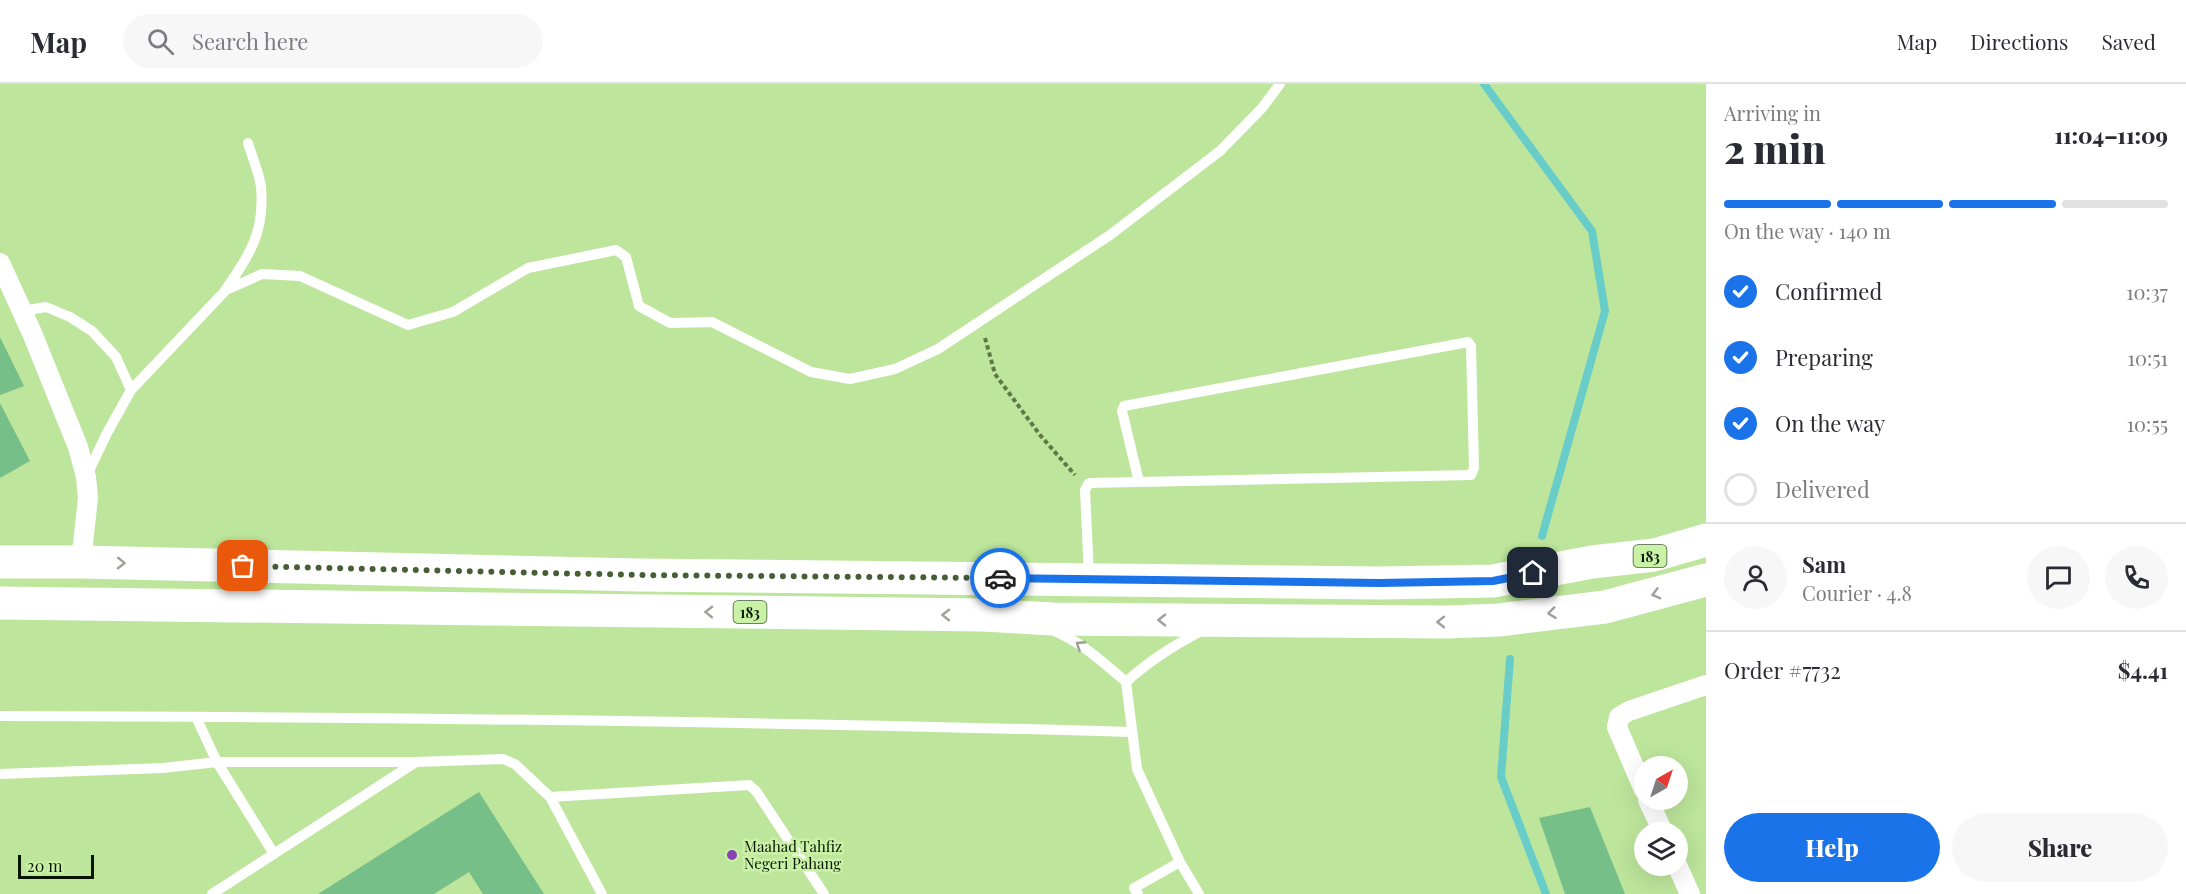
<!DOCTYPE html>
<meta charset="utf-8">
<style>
:root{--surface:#fff;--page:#f7f7f7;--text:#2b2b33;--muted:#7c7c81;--line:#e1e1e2;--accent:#1a73e8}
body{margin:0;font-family:"Playfair Display",serif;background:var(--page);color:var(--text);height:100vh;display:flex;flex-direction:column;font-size:22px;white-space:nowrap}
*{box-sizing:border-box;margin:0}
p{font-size:20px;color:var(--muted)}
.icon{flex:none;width:33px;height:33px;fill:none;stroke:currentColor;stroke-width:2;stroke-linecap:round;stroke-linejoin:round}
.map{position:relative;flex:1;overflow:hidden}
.sheet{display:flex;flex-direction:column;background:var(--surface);width:480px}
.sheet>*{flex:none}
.needle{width:39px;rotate:39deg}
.controls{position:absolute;left:1634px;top:672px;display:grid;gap:12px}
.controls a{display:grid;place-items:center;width:54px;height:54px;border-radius:50%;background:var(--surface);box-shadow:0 6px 24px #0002;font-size:30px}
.scale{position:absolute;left:18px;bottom:15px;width:76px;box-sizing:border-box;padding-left:6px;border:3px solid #081500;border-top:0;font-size:16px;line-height:21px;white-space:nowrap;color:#081500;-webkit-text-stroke:4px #caf2a7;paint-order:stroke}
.pin{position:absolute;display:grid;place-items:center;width:51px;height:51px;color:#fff;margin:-26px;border-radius:12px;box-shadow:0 3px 9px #0006}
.courier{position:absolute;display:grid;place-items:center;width:60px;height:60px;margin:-30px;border:4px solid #1a73e8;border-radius:50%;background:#fff;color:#222;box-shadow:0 2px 8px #0007}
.headline em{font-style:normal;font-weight:800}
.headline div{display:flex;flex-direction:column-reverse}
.headline{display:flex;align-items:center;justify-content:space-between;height:102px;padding:0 18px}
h1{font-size:39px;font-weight:800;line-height:45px}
.bar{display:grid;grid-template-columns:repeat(4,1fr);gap:9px 6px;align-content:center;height:72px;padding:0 18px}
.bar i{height:8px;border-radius:4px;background:var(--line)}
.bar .active{background:var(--accent)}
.bar p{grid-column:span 4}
.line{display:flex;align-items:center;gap:15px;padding:0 18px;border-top:2px solid var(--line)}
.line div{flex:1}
.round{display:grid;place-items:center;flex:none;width:63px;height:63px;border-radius:32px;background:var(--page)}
ol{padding:0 18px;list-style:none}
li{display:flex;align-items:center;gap:18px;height:66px}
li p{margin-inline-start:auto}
li .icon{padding:6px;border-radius:50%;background:var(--accent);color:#fff;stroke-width:4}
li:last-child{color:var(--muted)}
li i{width:33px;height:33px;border:3px solid var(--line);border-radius:50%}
.button{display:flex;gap:12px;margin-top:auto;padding:12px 18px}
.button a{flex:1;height:69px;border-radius:36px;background:var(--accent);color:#fff;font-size:24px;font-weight:800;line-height:69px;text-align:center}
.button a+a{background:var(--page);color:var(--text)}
header{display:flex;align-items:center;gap:36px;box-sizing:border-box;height:84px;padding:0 30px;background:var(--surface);border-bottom:2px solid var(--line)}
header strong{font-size:28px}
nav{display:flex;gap:33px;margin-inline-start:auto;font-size:21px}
.search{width:420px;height:54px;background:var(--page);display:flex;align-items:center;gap:15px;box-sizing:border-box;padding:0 21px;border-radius:33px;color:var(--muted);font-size:22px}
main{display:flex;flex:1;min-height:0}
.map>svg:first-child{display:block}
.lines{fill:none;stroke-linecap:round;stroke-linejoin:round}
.stream{stroke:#68cdc8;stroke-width:8}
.building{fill:#77bf89}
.path{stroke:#5f784a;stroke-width:4;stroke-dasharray:4.5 3;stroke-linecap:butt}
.service{stroke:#fff;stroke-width:10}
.minor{stroke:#fff;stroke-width:20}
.trunk{stroke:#fff;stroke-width:33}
.oneway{stroke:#9ca199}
.done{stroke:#475e36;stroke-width:6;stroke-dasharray:0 10.8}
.route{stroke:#1a73e8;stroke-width:8}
.poi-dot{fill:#8a41b3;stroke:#caf2a7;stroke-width:2}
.labels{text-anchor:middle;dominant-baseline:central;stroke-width:5;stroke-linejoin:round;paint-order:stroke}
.shield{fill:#caf2a7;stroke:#425732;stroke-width:1.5}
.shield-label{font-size:14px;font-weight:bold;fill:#081500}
.poi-label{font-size:15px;fill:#081500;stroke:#caf2a7;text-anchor:start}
</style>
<header>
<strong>Map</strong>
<div class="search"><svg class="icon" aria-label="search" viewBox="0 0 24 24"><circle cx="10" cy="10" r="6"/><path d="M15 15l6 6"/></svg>Search here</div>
<nav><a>Map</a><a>Directions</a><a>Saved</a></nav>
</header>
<main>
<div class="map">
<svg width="1706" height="810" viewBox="0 0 1706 810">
<rect width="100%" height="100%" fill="#bde59b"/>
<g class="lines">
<path class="stream" d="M 1484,0 L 1592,147 L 1605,227 L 1542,452
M 1510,575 L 1501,693 L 1546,810"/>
</g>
<path class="building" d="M 0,253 L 24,302 L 0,311 Z
M 0,319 L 30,377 L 0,394 Z
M 479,708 L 544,810 L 483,810 L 469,788 L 434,810 L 318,810 Z
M 1590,723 L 1625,810 L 1565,810 L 1539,734 Z"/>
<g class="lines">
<path class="path" d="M 985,254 L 995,290 L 1040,351 L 1075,391"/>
<path class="service" d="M 226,205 C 250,171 265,147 261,103 C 259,88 252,73 248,59
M 22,227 L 46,223 L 70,233 L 92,247 L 116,273 L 131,306
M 86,393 L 107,349 L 131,306 L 226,206 L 262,190 L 300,192 L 408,241 L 453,228 L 528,184 L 616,166 L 626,173 L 639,222 L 670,239 L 712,238 L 811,288 L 850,295 L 895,285 L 938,265 L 1110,151 L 1220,67 L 1262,24 L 1280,0
M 1089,492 L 1085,406 L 1089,399 L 1471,391 L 1474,384 L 1471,262 L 1468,258 L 1463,259 L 1124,322 L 1122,327 L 1139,398
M 1052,546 C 1080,557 1103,578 1126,598 L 1137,685 L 1180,778 L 1199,810
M 1126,598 C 1150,576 1174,561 1203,546
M 0,632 C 377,633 754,637 1131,648
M 196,633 L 217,678 L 274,770
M 0,690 L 163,684 L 217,678 L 416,678 L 503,675 L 515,680 L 550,713 L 749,701 L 756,707 L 824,810
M 550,713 L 602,810
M 212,810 L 416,678
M 1138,810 L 1134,804 L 1180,778"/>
<path class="minor" d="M 0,179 L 32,249 L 78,363 L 86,393 L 88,414 L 81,478
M 1644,706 L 1617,643 L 1619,633 L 1629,627 L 1706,601
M 1648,716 L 1663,748
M 1677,781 L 1690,810"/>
<path class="trunk" d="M 0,478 L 81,478 L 638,491 L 1379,499 L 1493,497 L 1592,478 L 1654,471 L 1706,456
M 0,519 L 982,531 L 1053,535 L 1448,538 L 1499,536 L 1605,523 L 1706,496"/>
</g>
<defs><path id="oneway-chevron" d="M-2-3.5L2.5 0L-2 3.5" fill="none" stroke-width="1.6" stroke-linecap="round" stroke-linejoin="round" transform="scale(1.5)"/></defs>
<g class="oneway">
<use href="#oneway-chevron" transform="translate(121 479) rotate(1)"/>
<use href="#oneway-chevron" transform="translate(1656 510) rotate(165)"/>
<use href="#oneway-chevron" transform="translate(709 528) rotate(-179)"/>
<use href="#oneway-chevron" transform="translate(1552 529) rotate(173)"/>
<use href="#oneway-chevron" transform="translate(946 531) rotate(-179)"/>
<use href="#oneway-chevron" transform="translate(1162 536) rotate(-180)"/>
<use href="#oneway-chevron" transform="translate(1441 538) rotate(-180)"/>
<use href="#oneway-chevron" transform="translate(1080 561) rotate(-147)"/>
</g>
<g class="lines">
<path class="done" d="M 243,482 L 638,491 L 1000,494"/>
<path class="route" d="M 1000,494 L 1379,499 L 1493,497 L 1533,489"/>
</g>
<circle class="poi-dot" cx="732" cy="771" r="6"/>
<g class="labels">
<g class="shield">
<rect x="1633.5" y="461" width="33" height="22" rx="4.5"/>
<rect x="733.5" y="517" width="33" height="22" rx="4.5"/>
</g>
<g class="shield-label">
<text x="1650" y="472">183</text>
<text x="750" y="528">183</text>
</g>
<g class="poi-label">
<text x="744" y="762">Maahad Tahfiz<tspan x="744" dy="17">Negeri Pahang</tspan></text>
</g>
</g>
</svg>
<div class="controls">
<a><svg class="needle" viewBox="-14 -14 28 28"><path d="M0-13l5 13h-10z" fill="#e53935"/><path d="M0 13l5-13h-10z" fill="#7c7c81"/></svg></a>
<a><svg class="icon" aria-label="layers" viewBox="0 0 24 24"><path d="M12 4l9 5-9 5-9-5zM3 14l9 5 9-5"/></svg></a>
</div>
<div class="scale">20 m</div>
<div class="pin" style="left:243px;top:482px;background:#ea580c"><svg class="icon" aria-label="bag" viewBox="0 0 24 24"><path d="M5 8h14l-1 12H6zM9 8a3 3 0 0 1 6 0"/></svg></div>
<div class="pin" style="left:1533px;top:489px;background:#1f2937"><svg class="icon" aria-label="home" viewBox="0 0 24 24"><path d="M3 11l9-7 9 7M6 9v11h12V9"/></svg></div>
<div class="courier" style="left:1000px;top:494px"><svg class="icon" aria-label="car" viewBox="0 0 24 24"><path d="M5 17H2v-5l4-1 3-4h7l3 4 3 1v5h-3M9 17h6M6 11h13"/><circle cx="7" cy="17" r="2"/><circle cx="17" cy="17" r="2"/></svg></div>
</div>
<section class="sheet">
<div class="headline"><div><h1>2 min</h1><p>Arriving in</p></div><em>11:04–11:09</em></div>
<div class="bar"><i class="active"></i><i class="active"></i><i class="active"></i><i></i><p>On the way · 140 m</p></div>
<ol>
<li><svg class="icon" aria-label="check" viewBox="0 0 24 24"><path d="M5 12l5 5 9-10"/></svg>Confirmed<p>10:37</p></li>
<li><svg class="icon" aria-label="check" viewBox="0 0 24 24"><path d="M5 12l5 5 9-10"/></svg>Preparing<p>10:51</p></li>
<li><svg class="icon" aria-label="check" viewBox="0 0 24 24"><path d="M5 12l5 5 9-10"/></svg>On the way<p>10:55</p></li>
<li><i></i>Delivered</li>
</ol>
<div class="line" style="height:108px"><a class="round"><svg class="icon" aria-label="person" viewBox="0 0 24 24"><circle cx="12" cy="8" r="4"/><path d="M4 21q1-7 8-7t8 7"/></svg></a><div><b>Sam</b><p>Courier · 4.8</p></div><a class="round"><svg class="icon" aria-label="chat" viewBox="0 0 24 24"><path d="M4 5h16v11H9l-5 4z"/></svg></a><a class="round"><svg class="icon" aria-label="phone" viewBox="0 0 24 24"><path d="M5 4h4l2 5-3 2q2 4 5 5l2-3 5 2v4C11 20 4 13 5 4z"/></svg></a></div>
<div class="line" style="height:78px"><div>Order #7732</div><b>$4.41</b></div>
<div class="button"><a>Help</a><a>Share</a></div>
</section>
</main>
